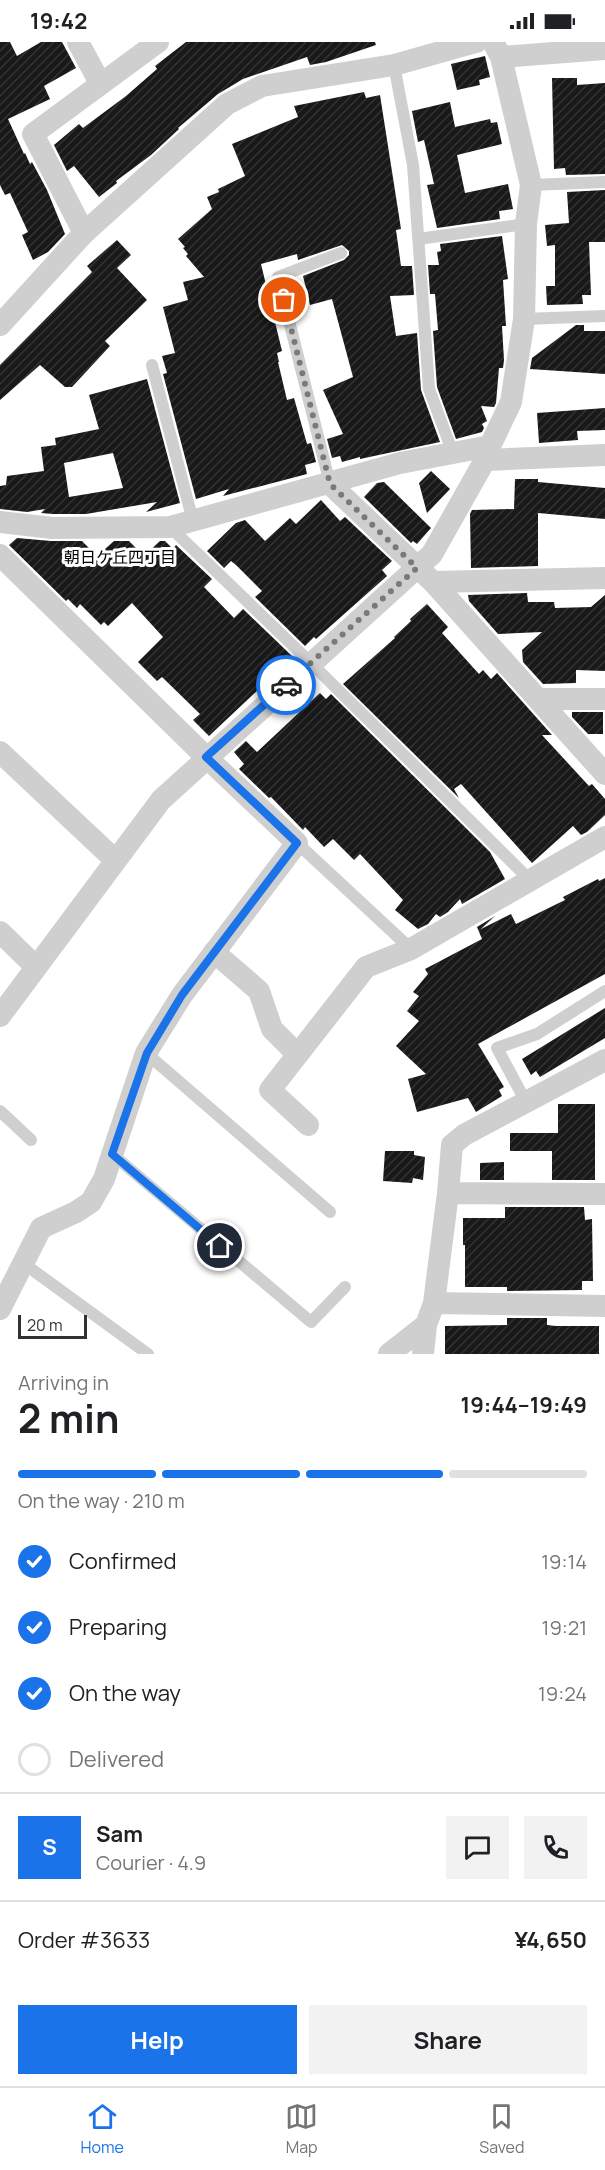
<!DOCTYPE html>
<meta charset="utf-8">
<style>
:root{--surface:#fff;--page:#f2f2f2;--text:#202124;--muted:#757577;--line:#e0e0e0;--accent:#1a73e8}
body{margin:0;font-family:Manrope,"Noto Sans JP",sans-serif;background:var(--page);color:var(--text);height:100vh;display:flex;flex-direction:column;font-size:22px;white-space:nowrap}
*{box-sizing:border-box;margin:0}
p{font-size:20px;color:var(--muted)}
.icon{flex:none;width:33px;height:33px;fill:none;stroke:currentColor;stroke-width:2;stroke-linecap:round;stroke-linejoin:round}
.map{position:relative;height:1312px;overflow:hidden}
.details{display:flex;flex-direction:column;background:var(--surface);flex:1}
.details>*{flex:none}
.scale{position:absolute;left:18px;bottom:15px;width:69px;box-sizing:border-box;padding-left:6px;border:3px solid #323232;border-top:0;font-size:16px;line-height:21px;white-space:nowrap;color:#323232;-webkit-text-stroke:4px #fff;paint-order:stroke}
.pin{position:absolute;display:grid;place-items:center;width:51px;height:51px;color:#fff;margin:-26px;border:3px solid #fff;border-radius:50%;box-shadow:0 2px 6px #0007}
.courier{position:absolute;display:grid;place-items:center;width:60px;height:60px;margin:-30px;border:4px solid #1a73e8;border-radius:50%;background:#fff;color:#222;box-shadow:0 2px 8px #0007}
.headline em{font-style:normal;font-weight:700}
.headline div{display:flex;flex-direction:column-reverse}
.headline{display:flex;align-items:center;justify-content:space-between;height:102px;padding:0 18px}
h1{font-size:39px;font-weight:700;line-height:45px}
.bar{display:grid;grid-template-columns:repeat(4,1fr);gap:9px 6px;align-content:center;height:72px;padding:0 18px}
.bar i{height:8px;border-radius:4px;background:var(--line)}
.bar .active{background:var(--accent)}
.bar p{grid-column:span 4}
.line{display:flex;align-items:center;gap:15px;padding:0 18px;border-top:2px solid var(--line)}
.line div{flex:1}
.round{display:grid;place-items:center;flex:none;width:63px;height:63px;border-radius:0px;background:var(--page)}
ol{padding:0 18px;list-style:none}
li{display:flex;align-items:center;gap:18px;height:66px}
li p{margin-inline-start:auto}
li .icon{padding:6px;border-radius:50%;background:var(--accent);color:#fff;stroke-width:4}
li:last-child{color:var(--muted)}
li i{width:33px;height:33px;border:3px solid var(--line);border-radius:50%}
.action{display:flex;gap:12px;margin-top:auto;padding:12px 18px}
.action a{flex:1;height:69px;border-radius:0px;background:var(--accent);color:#fff;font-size:24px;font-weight:700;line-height:69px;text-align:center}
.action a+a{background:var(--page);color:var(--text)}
.status{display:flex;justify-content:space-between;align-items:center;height:42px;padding:0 30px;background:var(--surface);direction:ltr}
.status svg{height:16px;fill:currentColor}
.tab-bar{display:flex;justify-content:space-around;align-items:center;height:84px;border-top:2px solid var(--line);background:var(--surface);font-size:16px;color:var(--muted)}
.tab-bar a{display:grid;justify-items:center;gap:3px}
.tab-bar .active{color:var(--accent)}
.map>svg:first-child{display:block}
.building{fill:url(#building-hatch);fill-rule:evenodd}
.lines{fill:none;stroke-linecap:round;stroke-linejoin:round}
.service{stroke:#cfcfcf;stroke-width:12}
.minor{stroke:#cfcfcf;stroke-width:22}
.done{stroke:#7a7a7a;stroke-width:6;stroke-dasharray:0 10.8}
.route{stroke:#1a73e8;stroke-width:8}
.labels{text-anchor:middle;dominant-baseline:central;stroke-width:6;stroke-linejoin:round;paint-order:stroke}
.neighbourhood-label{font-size:16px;fill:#000;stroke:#fff}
</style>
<div class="status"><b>19:42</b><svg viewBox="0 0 49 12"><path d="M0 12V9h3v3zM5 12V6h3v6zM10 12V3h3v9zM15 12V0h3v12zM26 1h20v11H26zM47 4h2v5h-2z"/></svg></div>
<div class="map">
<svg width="605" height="1312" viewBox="0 0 605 1312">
<defs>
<pattern id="building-hatch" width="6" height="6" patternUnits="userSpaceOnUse" patternTransform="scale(1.5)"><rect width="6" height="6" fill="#191919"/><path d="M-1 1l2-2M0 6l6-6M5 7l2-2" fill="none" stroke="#323232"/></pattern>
</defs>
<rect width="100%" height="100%" fill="#fff"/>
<path class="building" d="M 0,0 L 10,0 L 17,14 L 41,0 L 62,0 L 76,26 L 44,44 L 50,57 L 8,77 L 24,112 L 25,111 L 30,122 L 32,120 L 47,148 L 65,192 L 48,210 L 33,218 L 22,193 L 28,190 L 10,151 L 5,153 L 0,143 Z
M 186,0 L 375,0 L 376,3 L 326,20 L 310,23 L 307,15 L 243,37 L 218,52 L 178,86 L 179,87 L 151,113 L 116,139 L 117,141 L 99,155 L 74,124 L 67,129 L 54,103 L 79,82 L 83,86 L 126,54 L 157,27 L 155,24 Z
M 485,14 L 490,35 L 479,38 L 480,43 L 457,48 L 451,22 Z
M 552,36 L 577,36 L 577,43 L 605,41 L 605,132 L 566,133 L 565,126 L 554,127 Z
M 364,50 L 366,56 L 380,53 L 401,187 L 396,188 L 401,224 L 412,224 L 414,253 L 390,254 L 396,294 L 417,291 L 421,348 L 440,400 L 360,417 L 360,415 L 342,420 L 340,414 L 332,416 L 327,397 L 343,392 L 323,348 L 353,335 L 332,257 L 310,263 L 303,234 L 344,218 L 349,213 L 349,209 L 342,203 L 298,218 L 297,212 L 261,222 L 282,309 L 277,311 L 279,320 L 278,320 L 287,358 L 294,356 L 307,402 L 311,401 L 316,420 L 305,423 L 307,432 L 223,454 L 229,447 L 196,457 L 163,332 L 167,331 L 162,314 L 175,311 L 163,265 L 188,258 L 183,240 L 204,235 L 186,214 L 188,212 L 183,206 L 185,205 L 178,197 L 212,167 L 207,155 L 219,150 L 218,147 L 245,134 L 232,102 L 298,75 L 294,64 Z
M 450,60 L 455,85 L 490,77 L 491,81 L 497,80 L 502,102 L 457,113 L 465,151 L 508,142 L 513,167 L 499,169 L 500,177 L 437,186 L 427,143 L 434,142 L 424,98 L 418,100 L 412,69 Z
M 605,148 L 605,200 L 589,200 L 591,253 L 582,253 L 583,262 L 547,263 L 546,244 L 555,244 L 555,203 L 547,204 L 545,183 L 569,181 L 567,150 Z
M 502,194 L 508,237 L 503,238 L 506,284 L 502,284 L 504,318 L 503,326 L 499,326 L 496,361 L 494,365 L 481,364 L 487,379 L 482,382 L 484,386 L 482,390 L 456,397 L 437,345 L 433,289 L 438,288 L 435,252 L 430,252 L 428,223 L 439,223 L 437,210 L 441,209 L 440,202 Z
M 117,198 L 131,213 L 117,226 L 147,258 L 105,299 L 110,304 L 72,345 L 65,345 L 40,323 L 0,358 L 0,323 L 92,230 L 87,224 Z
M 576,283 L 584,283 L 584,289 L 605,289 L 605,332 L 530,327 L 532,316 Z
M 147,337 L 180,461 L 146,470 L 157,460 L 86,472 L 53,472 L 41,471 L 45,467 L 27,470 L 0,467 L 0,444 L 6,443 L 7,434 L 44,429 L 41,405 L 56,403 L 55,396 L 99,387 L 89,353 ZM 113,411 L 123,446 L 69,455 L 64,421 Z
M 605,366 L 605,388 L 577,389 L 578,398 L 539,401 L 537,371 Z
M 431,429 L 450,447 L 427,471 L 419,441 Z
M 515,437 L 538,437 L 538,440 L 605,446 L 605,477 L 538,471 L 538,524 L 471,526 L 470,472 L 472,468 L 514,467 Z
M 384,440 L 431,486 L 417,502 L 413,499 L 411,501 L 364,455 L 377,441 Z
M 321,458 L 340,479 L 345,475 L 392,519 L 382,528 L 387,534 L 316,597 L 314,595 L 305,604 L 255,555 L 262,549 L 236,523 L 231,519 L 224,526 L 207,509 L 236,481 L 245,478 L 265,499 L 290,476 L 296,482 Z
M 17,496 L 51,499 L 82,499 L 97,514 L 114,499 L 129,499 L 144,514 L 160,499 L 165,499 L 173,507 L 176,503 L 212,537 L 204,545 L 234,576 L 243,567 L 293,615 L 209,694 L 193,678 L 200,672 L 162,635 L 157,639 L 138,620 L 163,595 L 132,561 L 108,584 L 104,580 L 101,583 L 80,562 L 77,566 L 68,557 L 66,559 L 9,503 Z
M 527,551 L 528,560 L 554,560 L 555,566 L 591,565 L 605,553 L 605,629 L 576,628 L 576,641 L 543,642 L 523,620 L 522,608 L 542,590 L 498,592 L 469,559 L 468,553 Z
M 427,562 L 448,585 L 442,591 L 479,632 L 483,628 L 491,637 L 497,631 L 552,693 L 542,693 L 589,744 L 592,742 L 605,757 L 605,773 L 587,790 L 581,793 L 573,784 L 532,821 L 461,742 L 454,747 L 459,756 L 343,642 L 395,596 L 394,595 L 411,579 L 410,577 Z
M 320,651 L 326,657 L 331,652 L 490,810 L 505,837 L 462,862 L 460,857 L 448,870 L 440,875 L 436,872 L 428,882 L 418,887 L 395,868 L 403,858 L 360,812 L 354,818 L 333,797 L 324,805 L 305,785 L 303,788 L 271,755 L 269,756 L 239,727 L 244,722 L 234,710 L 246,699 L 257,710 Z
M 572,670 L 603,670 L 603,692 L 588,692 L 572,675 Z
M 605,836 L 605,932 L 478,1002 L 504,1045 L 499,1048 L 502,1054 L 476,1070 L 468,1056 L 417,1070 L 408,1037 L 426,1032 L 396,1004 L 419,979 L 407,969 L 419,954 L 413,950 L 428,932 L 425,927 L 482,897 L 477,885 L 495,874 L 481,887 L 511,872 L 516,882 L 565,858 L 563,855 L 598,837 L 599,839 Z
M 605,966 L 605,996 L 540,1035 L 536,1029 L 531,1033 L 522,1017 Z
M 558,1062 L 595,1062 L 595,1138 L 552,1138 L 552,1109 L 510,1109 L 510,1091 L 558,1091 Z
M 385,1109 L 414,1109 L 414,1113 L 425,1115 L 423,1138 L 413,1136 L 412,1141 L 383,1139 Z
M 504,1120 L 504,1138 L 480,1138 L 480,1121 Z
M 505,1165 L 584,1165 L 585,1178 L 592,1177 L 593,1239 L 582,1239 L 582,1248 L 507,1249 L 507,1245 L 465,1245 L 465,1203 L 463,1203 L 463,1176 L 505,1176 Z
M 507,1276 L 547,1276 L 547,1283 L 556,1284 L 599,1284 L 599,1312 L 445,1312 L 445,1284 L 507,1283 Z"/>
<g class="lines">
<path class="service" d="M 394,23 L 413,123 L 429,347 L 453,411
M 531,143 L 605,140
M 418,197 L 526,182
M 524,277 L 605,274
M 152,323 L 193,479
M 330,442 L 278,235 L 341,211
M 170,485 L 311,621 L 531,839
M 297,801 L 411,907
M 146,1011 L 330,1170
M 526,1060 L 497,1006 L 537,992 L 605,949
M 0,1069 L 31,1098
M 112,1112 L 311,1280 L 345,1245
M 23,1221 L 148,1312"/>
<path class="minor" d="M 78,0 L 100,41
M 501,15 L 605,7
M 84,191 L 33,92 L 158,0
M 0,283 L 84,191 L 227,62 L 262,44 L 394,23 L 476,0
M 485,418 L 605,413
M 330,442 L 433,540 L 605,732
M 0,480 L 52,486 L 170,485 L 400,421 L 490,404
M 0,513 L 206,715 L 297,801 L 182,953 L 146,1011 L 104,1137 L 91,1160 L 76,1170 L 41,1186 L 0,1267
M 433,540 L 605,536
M 540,657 L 605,657
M 0,710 L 115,818
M 0,890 L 36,925
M 214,910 L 259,949 L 272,987 L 297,1012
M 0,974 L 161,758 L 432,512 L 485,418 L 490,404 L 511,360 L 524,277 L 526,182 L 531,143 L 501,15 L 493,0
M 308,1083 L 270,1048 L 366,925 L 411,907 L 605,795
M 448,1151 L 605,1152
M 434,1261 L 605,1264
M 389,1312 L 426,1283
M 423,1312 L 426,1283 L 434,1261 L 448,1151 L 452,1103 L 464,1093 L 605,1018"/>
</g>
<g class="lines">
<path class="done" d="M 284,258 L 330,442 L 417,526 L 286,643"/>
<path class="route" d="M 220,1204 L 112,1112 L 147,1011 L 182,953 L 297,801 L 206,715 L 286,643"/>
</g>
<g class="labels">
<g class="neighbourhood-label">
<text x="120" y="515">朝日ケ丘四丁目</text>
</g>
</g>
</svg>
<div class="scale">20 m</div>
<div class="pin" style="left:284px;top:258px;background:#ea580c"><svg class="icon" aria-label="bag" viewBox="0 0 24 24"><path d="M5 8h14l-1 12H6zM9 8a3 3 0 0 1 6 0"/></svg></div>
<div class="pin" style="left:220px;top:1204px;background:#1f2937"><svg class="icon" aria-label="home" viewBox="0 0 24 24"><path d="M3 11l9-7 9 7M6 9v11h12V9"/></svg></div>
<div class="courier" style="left:286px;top:643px"><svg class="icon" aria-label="car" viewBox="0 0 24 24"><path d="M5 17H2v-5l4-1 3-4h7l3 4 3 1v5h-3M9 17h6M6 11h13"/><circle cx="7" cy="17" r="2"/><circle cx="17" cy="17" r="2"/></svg></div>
</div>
<section class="details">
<div class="headline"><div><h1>2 min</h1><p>Arriving in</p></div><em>19:44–19:49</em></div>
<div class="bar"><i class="active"></i><i class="active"></i><i class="active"></i><i></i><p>On the way · 210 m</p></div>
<ol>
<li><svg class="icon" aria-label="check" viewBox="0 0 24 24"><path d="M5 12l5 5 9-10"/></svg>Confirmed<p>19:14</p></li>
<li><svg class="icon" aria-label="check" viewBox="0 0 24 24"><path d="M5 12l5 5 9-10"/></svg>Preparing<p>19:21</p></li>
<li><svg class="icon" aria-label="check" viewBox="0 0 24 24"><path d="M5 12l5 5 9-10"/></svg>On the way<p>19:24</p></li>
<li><i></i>Delivered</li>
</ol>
<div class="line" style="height:108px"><b class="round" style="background:var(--accent);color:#fff">S</b><div><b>Sam</b><p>Courier · 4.9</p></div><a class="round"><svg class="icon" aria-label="chat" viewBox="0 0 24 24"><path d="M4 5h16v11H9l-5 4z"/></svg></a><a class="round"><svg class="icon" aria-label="phone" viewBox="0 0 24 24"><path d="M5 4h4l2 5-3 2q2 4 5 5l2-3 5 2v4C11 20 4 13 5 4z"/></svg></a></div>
<div class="line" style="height:78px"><div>Order #3633</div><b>¥4,650</b></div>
<div class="action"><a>Help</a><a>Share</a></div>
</section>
<nav class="tab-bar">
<a class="active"><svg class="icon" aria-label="home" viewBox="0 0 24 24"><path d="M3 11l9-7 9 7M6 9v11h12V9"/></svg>Home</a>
<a><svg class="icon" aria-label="map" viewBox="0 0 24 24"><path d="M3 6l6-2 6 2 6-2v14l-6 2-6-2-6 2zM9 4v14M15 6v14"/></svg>Map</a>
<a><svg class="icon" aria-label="saved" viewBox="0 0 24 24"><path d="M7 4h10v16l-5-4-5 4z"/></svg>Saved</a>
</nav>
